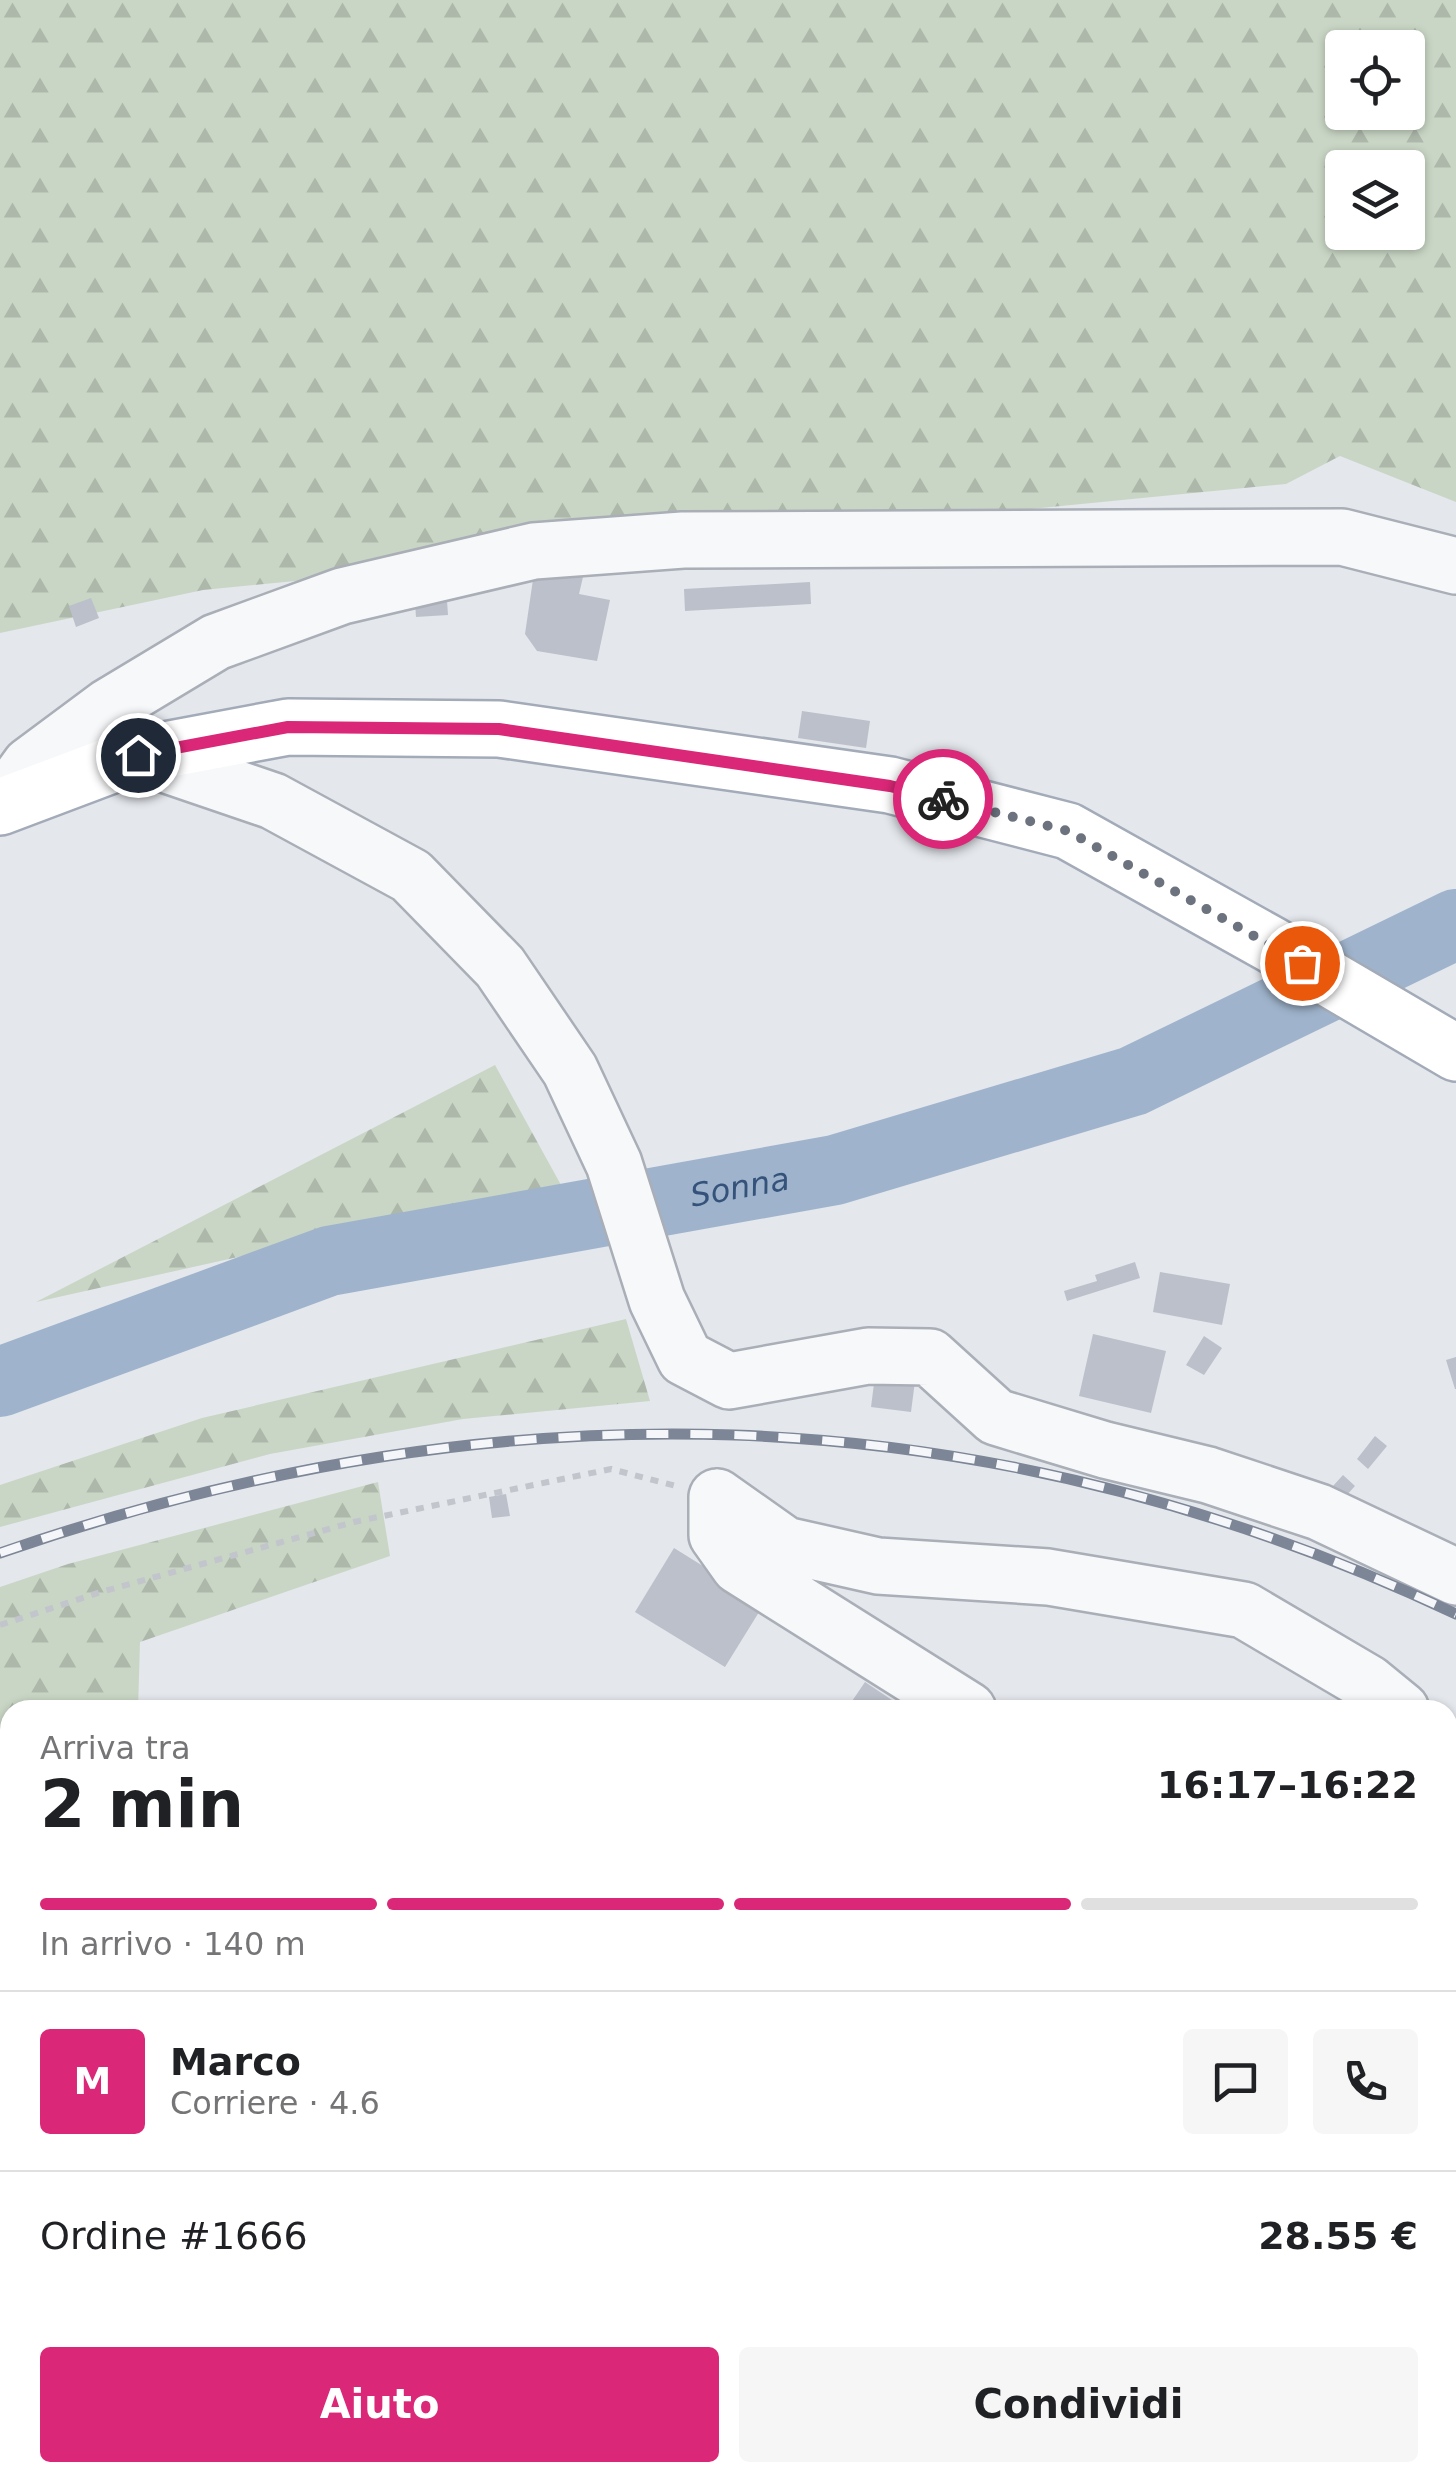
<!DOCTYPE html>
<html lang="it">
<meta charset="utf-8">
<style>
:root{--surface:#fff;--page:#f6f6f6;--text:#202124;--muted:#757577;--line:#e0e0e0;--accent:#db2777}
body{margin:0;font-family:"DejaVu Sans",sans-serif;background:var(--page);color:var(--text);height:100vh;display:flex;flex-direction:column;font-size:38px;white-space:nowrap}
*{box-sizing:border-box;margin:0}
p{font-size:32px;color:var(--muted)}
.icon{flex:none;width:55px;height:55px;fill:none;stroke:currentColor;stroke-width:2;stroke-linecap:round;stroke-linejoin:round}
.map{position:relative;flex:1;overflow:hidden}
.details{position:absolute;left:0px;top:1700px;width:1458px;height:782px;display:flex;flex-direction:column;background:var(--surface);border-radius:30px 30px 0 0;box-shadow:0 2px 8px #0004}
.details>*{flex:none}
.buttons{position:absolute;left:1325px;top:30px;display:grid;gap:20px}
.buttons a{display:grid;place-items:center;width:100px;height:100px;border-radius:10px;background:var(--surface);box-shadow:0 2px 8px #0004;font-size:50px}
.pin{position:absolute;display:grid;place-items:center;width:85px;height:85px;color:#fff;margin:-42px;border:5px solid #fff;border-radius:50%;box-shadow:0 2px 10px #0007}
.courier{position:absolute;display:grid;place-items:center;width:100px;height:100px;margin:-50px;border:8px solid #db2777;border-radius:50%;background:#fff;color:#222;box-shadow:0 2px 12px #0007}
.head em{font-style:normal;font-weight:600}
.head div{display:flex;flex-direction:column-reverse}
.head{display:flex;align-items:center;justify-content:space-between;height:170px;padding:0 40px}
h1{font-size:65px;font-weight:600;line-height:75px}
.bar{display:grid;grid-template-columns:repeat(4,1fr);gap:15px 10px;align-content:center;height:120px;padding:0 40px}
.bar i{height:12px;border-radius:8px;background:var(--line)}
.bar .on{background:var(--accent)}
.bar p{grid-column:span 4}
.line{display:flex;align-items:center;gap:25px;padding:0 40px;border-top:2px solid var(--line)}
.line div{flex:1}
.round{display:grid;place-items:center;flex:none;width:105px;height:105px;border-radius:10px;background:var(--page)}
.action{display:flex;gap:20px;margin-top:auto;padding:20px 40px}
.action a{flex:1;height:115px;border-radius:10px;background:var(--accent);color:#fff;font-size:40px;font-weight:600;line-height:115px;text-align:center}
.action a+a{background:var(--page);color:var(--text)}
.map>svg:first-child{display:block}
.forest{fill:url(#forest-firs);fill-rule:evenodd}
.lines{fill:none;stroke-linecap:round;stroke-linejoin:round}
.river{stroke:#9fb4cc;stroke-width:70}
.building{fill:#bbc0ca}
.minor-casing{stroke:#a9aeb7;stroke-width:60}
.major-casing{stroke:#a3abb8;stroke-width:60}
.path{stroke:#c2c5cb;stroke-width:6;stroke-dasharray:8 8;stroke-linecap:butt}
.minor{stroke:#f7f8fa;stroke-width:55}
.major{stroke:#fff;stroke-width:55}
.rail-casing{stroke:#7d8696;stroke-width:11}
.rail{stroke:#f4f6f9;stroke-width:8;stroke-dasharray:22;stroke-linecap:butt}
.done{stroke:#6c737f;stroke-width:10;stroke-dasharray:0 18}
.route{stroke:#db2777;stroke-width:12}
.labels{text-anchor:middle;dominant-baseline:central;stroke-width:8;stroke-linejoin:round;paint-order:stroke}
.water-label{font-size:32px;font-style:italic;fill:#34527a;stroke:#f4f6f9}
</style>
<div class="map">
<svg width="1456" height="2482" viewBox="0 0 1456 2482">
<defs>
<pattern id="forest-firs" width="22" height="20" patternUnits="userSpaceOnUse" patternTransform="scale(2.5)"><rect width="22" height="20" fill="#c9d6c5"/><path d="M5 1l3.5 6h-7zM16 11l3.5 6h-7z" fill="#adb8ab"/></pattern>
</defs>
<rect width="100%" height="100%" fill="#e4e7ec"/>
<path class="forest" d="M 0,0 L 1456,0 L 1456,502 L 1340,456 L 1286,484 L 203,590 L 0,633 ZM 1342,48 L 1408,48 L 1408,112 L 1342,112 ZM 1342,168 L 1408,168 L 1408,232 L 1342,232 Z
M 495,1065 L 561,1185 L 36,1302 Z
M 626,1319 L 650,1401 L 463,1419 L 270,1454 L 0,1527 L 0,1485 L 202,1418 Z
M 378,1482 L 390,1556 L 140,1642 L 138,1710 L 10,1710 L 10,2472 L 1448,2472 L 1448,2362 L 1456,2376 L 1456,2482 L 0,2482 L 0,1587 L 68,1564 Z"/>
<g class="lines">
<path class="river" id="s1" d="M 0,1382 L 329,1261 L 835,1170 L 1133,1081 L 1456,924"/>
</g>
<path class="building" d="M 535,566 L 583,577 L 579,594 L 610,600 L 597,661 L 537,651 L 525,634 Z
M 810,582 L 811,604 L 685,611 L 684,589 Z
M 446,586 L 448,615 L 416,617 L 414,587 Z
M 91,598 L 99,618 L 76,627 L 69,606 Z
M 802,711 L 870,721 L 866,748 L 798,738 Z
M 1135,1262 L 1140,1278 L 1067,1301 L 1064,1291 L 1097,1281 L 1095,1275 Z
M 1160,1272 L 1230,1284 L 1222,1325 L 1153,1312 Z
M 1093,1334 L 1166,1351 L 1151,1413 L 1079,1396 Z
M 1204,1336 L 1222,1348 L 1204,1375 L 1186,1365 Z
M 1456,1357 L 1456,1389 L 1455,1389 L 1446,1360 Z
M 875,1376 L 915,1381 L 911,1412 L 871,1407 Z
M 1375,1436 L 1387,1446 L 1368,1469 L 1357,1459 Z
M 1343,1475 L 1355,1486 L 1335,1508 L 1323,1497 Z
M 506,1494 L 510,1516 L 492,1518 L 489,1497 Z
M 674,1548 L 764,1604 L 725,1667 L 635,1612 Z
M 865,1682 L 892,1700 L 885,1710 L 846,1710 Z"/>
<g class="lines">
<defs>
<path id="minor" d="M 138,755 L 273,801 L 411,876 L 500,967 L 570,1070 L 614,1164 L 657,1300 L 685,1358 L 729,1381 L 868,1356 L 930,1357 L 996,1417 L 1105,1450 L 1208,1475 L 1319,1512 L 1456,1577
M 0,806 L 30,765 L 108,707 L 216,642 L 342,596 L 534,551 L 683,540 L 1342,537 L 1456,566
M 717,1497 L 785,1545 L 878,1566 L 1048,1577 L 1244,1610 L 1368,1683 L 1401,1710
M 717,1497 L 717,1535 L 739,1566 L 968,1710
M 1448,1748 L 1456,1755"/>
<path id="major" d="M 0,807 L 138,755 L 288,727 L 499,729 L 890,785 L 1068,831 L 1272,945 L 1456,1053"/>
</defs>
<use href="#minor" class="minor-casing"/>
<use href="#major" class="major-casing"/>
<path class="path" d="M 0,1625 L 101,1592 L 354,1522 L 611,1469 L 676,1486
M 1406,2472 L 1411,2482"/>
<use href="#minor" class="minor"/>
<use href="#major" class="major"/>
<defs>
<path id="rail" d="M 0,1553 C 495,1382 979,1389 1456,1614"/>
</defs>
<use href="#rail" class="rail-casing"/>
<use href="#rail" class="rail"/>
</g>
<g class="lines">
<path class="done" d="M 943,799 L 1068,831 L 1302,963"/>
<path class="route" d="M 138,755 L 288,727 L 499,729 L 890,786 L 943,799"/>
</g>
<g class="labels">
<g class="water-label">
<text stroke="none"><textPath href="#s1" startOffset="768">Sonna</textPath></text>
</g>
</g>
</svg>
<div class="buttons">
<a><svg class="icon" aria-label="locate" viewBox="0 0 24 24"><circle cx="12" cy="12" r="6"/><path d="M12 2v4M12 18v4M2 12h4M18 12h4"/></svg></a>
<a><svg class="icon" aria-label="layers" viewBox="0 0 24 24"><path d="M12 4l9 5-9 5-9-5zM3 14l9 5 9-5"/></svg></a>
</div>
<div class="pin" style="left:1302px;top:963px;background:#ea580c"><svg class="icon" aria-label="bag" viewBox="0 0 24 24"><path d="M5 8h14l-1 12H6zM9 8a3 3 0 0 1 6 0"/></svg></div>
<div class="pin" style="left:138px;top:755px;background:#1f2937"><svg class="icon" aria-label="home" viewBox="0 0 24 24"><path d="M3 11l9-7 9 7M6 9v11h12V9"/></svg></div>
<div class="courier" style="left:943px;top:799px"><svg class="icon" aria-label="bike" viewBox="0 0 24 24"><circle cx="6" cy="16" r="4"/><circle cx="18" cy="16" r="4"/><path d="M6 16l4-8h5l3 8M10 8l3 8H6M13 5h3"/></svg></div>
<section class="details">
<div class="head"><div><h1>2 min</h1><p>Arriva tra</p></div><em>16:17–16:22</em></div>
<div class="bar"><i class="on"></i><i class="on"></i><i class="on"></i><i></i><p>In arrivo · 140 m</p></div>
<div class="line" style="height:180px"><b class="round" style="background:var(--accent);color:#fff">M</b><div><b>Marco</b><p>Corriere · 4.6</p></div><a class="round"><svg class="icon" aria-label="chat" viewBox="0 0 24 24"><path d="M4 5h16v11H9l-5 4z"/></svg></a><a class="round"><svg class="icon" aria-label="phone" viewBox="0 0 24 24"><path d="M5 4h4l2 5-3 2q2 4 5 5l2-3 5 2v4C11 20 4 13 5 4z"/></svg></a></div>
<div class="line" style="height:130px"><div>Ordine #1666</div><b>28.55 €</b></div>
<div class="action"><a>Aiuto</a><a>Condividi</a></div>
</section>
</div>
